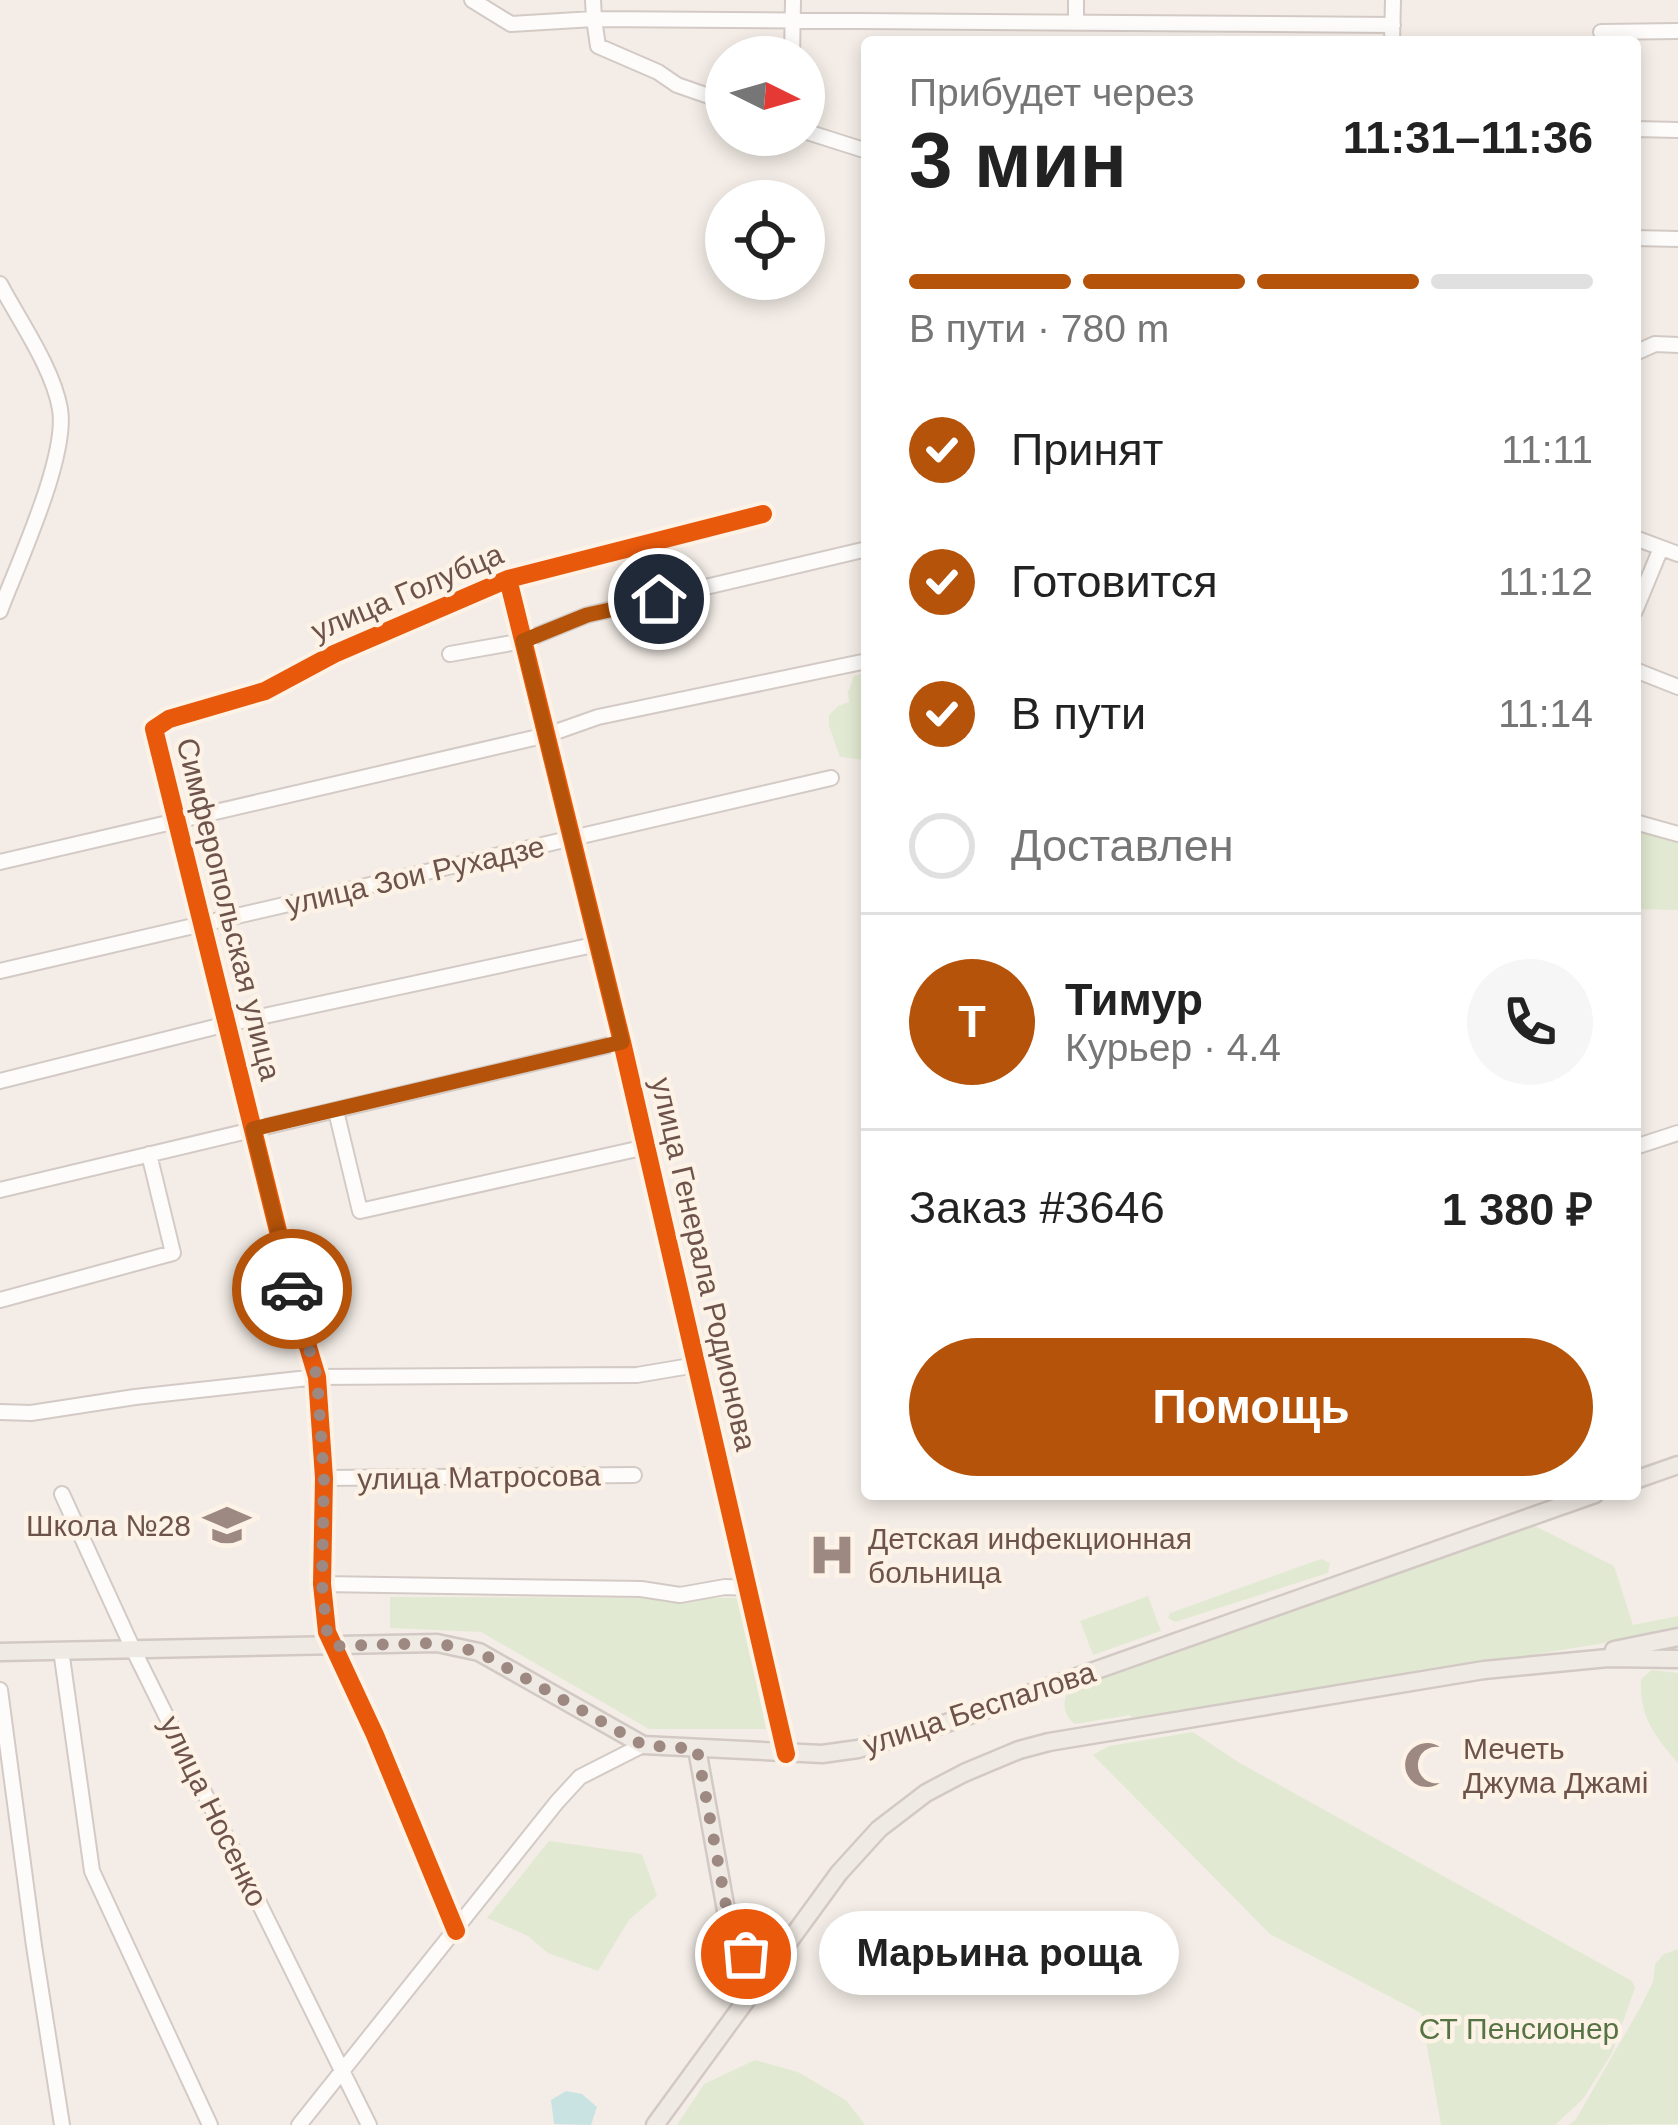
<!DOCTYPE html>
<html lang="ru">
<meta charset="utf-8">
<style>
:root{--surface:#fff;--page:#f6f6f6;--text:#222;--muted:#767676;--line:#e0e0e0;--accent:#b45309}
body{margin:0;font-family:Helvetica,sans-serif;background:var(--page);color:var(--text);height:100vh;display:flex;flex-direction:column;font-size:45px;white-space:nowrap}
*{box-sizing:border-box;margin:0}
p{font-size:39px;color:var(--muted)}
.icon{flex:none;width:66px;height:66px;fill:none;stroke:currentColor;stroke-width:2;stroke-linecap:round;stroke-linejoin:round}
.map{position:relative;flex:1;overflow:hidden}
.drawer{position:absolute;left:861px;top:36px;width:780px;height:1464px;display:flex;flex-direction:column;background:var(--surface);border-radius:12px;box-shadow:0 6px 18px #0003}
.drawer>*{flex:none}
.needle{width:78px;rotate:95deg}
.buttons{position:absolute;left:705px;top:36px;display:grid;gap:24px}
.buttons a{display:grid;place-items:center;width:120px;height:120px;border-radius:50%;background:var(--surface);box-shadow:0 6px 18px #0003;font-size:60px}
.pin{position:absolute;display:grid;place-items:center;width:102px;height:102px;color:#fff;margin:-51px;border:6px solid #fff;border-radius:50%;box-shadow:0 3px 12px #0007}
.courier{position:absolute;display:grid;place-items:center;width:120px;height:120px;margin:-60px;border:9px solid #b45309;border-radius:50%;background:#fff;color:#222;box-shadow:0 3px 15px #0007}
.bubble{position:absolute;height:84px;border-radius:42px;background:var(--surface);box-shadow:0 6px 18px #0003;font-size:39px;font-weight:700;line-height:84px;text-align:center}
.summary em{font-style:normal;font-weight:700}
.summary div{display:flex;flex-direction:column-reverse}
.summary{display:flex;align-items:center;justify-content:space-between;height:204px;padding:0 48px}
h1{font-size:78px;font-weight:700;line-height:90px}
.bar{display:grid;grid-template-columns:repeat(4,1fr);gap:18px 12px;align-content:center;height:144px;padding:0 48px}
.bar i{height:15px;border-radius:9px;background:var(--line)}
.bar .current{background:var(--accent)}
.bar p{grid-column:span 4}
.line{display:flex;align-items:center;gap:30px;padding:0 48px;border-top:3px solid var(--line)}
.line div{flex:1}
.round{display:grid;place-items:center;flex:none;width:126px;height:126px;border-radius:63px;background:var(--page)}
ol{padding:0 48px;list-style:none}
li{display:flex;align-items:center;gap:36px;height:132px}
li p{margin-inline-start:auto}
li .icon{padding:12px;border-radius:50%;background:var(--accent);color:#fff;stroke-width:4}
li:last-child{color:var(--muted)}
li i{width:66px;height:66px;border:6px solid var(--line);border-radius:50%}
.primary-button{display:flex;gap:24px;margin-top:auto;padding:24px 48px}
.primary-button a{flex:1;height:138px;border-radius:72px;background:var(--accent);color:#fff;font-size:48px;font-weight:700;line-height:138px;text-align:center}
.map>svg:first-child{display:block}
.green{fill:#e2e9d2}
.water{fill:#c9e3e3}
.lines{fill:none;stroke-linecap:round;stroke-linejoin:round}
.minor-casing{stroke:#d3cac5;stroke-width:18}
.major-casing{stroke:#d3c9c4;stroke-width:21}
.minor{stroke:#fdfcfb;stroke-width:14}
.major{stroke:#f0eae4;stroke-width:16}
.cycleway-casing{stroke:#fdf2e6;stroke-width:26}
.cycleway{stroke:#e8590c;stroke-width:18}
.done{stroke:#9d8981;stroke-width:12;stroke-dasharray:0 21.6}
.route{stroke:#b45309;stroke-width:15}
.labels{text-anchor:middle;dominant-baseline:central;stroke-width:9;stroke-linejoin:round;paint-order:stroke}
.street-label{font-size:30px;fill:#6e534a;stroke:#fdf2e6}
.poi-label{font-size:30px;fill:#6e534a;stroke:#fdf2e6;text-anchor:start}
.park-label{font-size:30px;fill:#567343;stroke:#fdf2e6}
</style>
<div class="map">
<svg width="1678" height="2125" viewBox="0 0 1678 2125">
<rect width="100%" height="100%" fill="#f4ede7"/>
<path class="green" d="M 867,672 L 867,760 L 840,757 L 829,726 L 829,715 L 838,706 L 849,702 L 848,692 L 854,676 Z
M 1635,829 L 1678,841 L 1678,910 L 1635,909 Z
M 1533,1525 L 1614,1566 L 1633,1625 L 1678,1616 L 1678,1631 L 1134,1720 L 1130,1715 L 1075,1724 C 1061,1714 1062,1698 1072,1687 Z
M 1321,1559 L 1330,1563 L 1328,1573 L 1175,1622 L 1168,1618 L 1170,1613 Z
M 1148,1596 L 1161,1631 L 1093,1655 L 1080,1621 Z
M 390,1597 L 739,1598 L 766,1729 L 649,1729 L 481,1632 L 390,1628 Z
M 1652,1670 L 1678,1673 L 1678,1763 C 1654,1735 1639,1716 1641,1679 Z
M 1193,1732 L 1238,1762 L 1632,1981 L 1635,1988 L 1612,2053 L 1583,2099 L 1555,2125 L 1441,2125 L 1421,2013 L 1270,1934 L 1093,1755 L 1109,1746 Z
M 549,1841 L 642,1854 L 657,1896 L 629,1920 L 598,1971 L 548,1953 L 528,1936 L 487,1918 Z
M 1678,1949 L 1678,2124 L 1569,2125 L 1576,2119 L 1640,2008 L 1653,1982 L 1655,1964 L 1664,1954 Z
M 755,2060 L 798,2072 L 847,2101 L 865,2125 L 677,2125 L 704,2084 Z"/>
<path class="water" d="M 566,2091 L 582,2094 L 597,2107 L 591,2125 L 554,2124 L 551,2100 Z"/>
<g class="lines">
<defs>
<path id="minor" d="M 472,0 L 511,24 L 594,19 L 598,46 L 658,72 L 677,85 L 726,102
M 593,0 L 594,19 L 1393,25
M 1076,22 L 1076,0
M 1601,32 L 1678,31
M 1392,42 L 1393,0
M 792,57 L 793,0
M 1635,129 L 1678,130
M 804,131 L 867,151
M 1635,238 L 1678,239
M 0,284 C 19,320 53,368 60,409 C 68,457 18,563 0,611
M 1635,353 L 1655,344 L 1678,345
M 1635,538 L 1678,554
M 508,579 L 622,1042 L 786,1754
M 1635,611 L 1661,548
M 450,654 L 523,641 L 587,615 L 867,549
M 1635,670 L 1678,687
M 1635,822 L 1678,834
M 0,862 L 547,735 L 598,717 L 867,661
M 0,971 L 831,778
M 0,1081 L 227,1024 L 598,944
M 336,1111 L 360,1211 L 646,1147
M 1635,1147 L 1678,1133
M 0,1190 L 622,1042
M 0,1300 L 173,1253 L 149,1154
M 0,1412 L 31,1413 L 135,1397 L 317,1377 L 637,1375 L 696,1365
M 324,1478 L 634,1475
M 62,1494 L 133,1649 L 369,2125
M 322,1584 L 641,1589 L 680,1595 L 725,1587 L 750,1588
M 61,1650 L 92,1871 L 210,2125
M 0,1690 L 34,1946 L 62,2125
M 456,1931 L 375,1735 L 327,1632 L 322,1584 L 324,1478 L 317,1377 L 300,1320 L 154,729 L 169,719 L 265,691 L 334,654 L 508,579 L 763,514
M 299,2125 L 557,1802 L 580,1777 L 643,1745"/>
<path id="major" d="M 1635,1480 L 1678,1465
M 1614,1650 L 1678,1637
M 0,1652 L 437,1643 L 479,1652 L 643,1745 L 822,1754 L 858,1749 L 938,1726 L 1595,1494
M 697,1749 L 729,1927 L 740,1949 L 765,1973
M 655,2125 L 839,1873 L 879,1829 L 926,1793 L 964,1773 L 1019,1750 L 1049,1742 L 1484,1670 L 1608,1658 L 1678,1659"/>
</defs>
<use href="#minor" class="minor-casing"/>
<use href="#major" class="major-casing"/>
<use href="#minor" class="minor"/>
<use href="#major" class="major"/>
<defs>
<path id="cycleway" d="M 508,579 L 622,1042 L 786,1754
M 456,1931 L 375,1735 L 327,1632 L 322,1584 L 324,1478 L 317,1377 L 300,1320 L 154,729 L 169,719 L 265,691 L 334,654 L 508,579 L 763,514"/>
</defs>
<use href="#cycleway" class="cycleway-casing"/>
<use href="#cycleway" class="cycleway"/>
</g>
<g class="lines">
<path class="done" d="M 292,1289 L 317,1377 L 324,1478 L 322,1584 L 327,1632 L 336,1646 L 437,1643 L 479,1652 L 643,1745 L 697,1749 L 730,1927 L 746,1954"/>
<path class="route" d="M 292,1289 L 253,1129 L 622,1042 L 523,641 L 587,615 L 659,599"/>
</g>
<defs>
<symbol id="school-bare" viewBox="-9 -9 18 18"><path d="M0-5L7-2L0 1L-7-2ZM-4 1L0 2.5L4 1V4Q0 6-4 4Z" fill="#9d8981" stroke="#fdf2e6" stroke-width="2.5" paint-order="stroke"/></symbol>
<symbol id="hospital-bare" viewBox="-9 -9 18 18"><path d="M-5-5h3v3.5h4V-5h3V5h-3V1.5h-4V5h-3Z" fill="#9d8981" stroke="#fdf2e6" stroke-width="2.5" paint-order="stroke"/></symbol>
<symbol id="mosque-bare" viewBox="-9 -9 18 18"><path d="M3.5-4.9A6 6 0 1 0 3.5 4.9A5 5 0 1 1 3.5-4.9Z" fill="#9d8981" stroke="#fdf2e6" stroke-width="2.5" paint-order="stroke"/></symbol>
</defs>
<g fill-rule="evenodd">
<use href="#school-bare" x="194" y="1492" width="66" height="66"/>
<use href="#hospital-bare" x="799" y="1522" width="66" height="66"/>
<use href="#mosque-bare" x="1394" y="1732" width="66" height="66"/>
</g>
<g class="labels">
<g class="street-label">
<text transform="translate(407 592) rotate(-23)">улица Голубца</text>
<text transform="translate(415 875) rotate(-13)">улица Зои Рухадзе</text>
<text transform="translate(229 909) rotate(76)">Симферопольская улица</text>
<text transform="translate(704 1264) rotate(77)">улица Генерала Родионова</text>
<text transform="translate(479 1477) rotate(-1)">улица Матросова</text>
<text transform="translate(979 1708) rotate(-18)">улица Беспалова</text>
<text transform="translate(214 1811) rotate(64)">улица Носенко</text>
</g>
<g class="poi-label">
<text x="191" y="1525" text-anchor="end">Школа №28</text>
<text x="868" y="1538">Детская инфекционная<tspan x="868" dy="34">больница</tspan></text>
<text x="1463" y="1748">Мечеть<tspan x="1463" dy="34">Джума Джамі</tspan></text>
</g>
<g class="park-label">
<text x="1519" y="2028">СТ Пенсионер</text>
</g>
</g>
</svg>
<div class="buttons">
<a><svg class="needle" viewBox="-14 -14 28 28"><path d="M0-13l5 13h-10z" fill="#e53935"/><path d="M0 13l5-13h-10z" fill="#767676"/></svg></a>
<a><svg class="icon" aria-label="locate" viewBox="0 0 24 24"><circle cx="12" cy="12" r="6"/><path d="M12 2v4M12 18v4M2 12h4M18 12h4"/></svg></a>
</div>
<div class="pin" style="left:746px;top:1954px;background:#ea580c"><svg class="icon" aria-label="bag" viewBox="0 0 24 24"><path d="M5 8h14l-1 12H6zM9 8a3 3 0 0 1 6 0"/></svg></div>
<div class="pin" style="left:659px;top:599px;background:#1f2937"><svg class="icon" aria-label="home" viewBox="0 0 24 24"><path d="M3 11l9-7 9 7M6 9v11h12V9"/></svg></div>
<div class="courier" style="left:292px;top:1289px"><svg class="icon" aria-label="car" viewBox="0 0 24 24"><path d="M5 17H2v-5l4-1 3-4h7l3 4 3 1v5h-3M9 17h6M6 11h13"/><circle cx="7" cy="17" r="2"/><circle cx="17" cy="17" r="2"/></svg></div>
<div class="bubble" style="left:819px;top:1911px;width:360px">Марьина роща</div>
<section class="drawer">
<div class="summary"><div><h1>3 мин</h1><p>Прибудет через</p></div><em>11:31–11:36</em></div>
<div class="bar"><i class="current"></i><i class="current"></i><i class="current"></i><i></i><p>В пути · 780 m</p></div>
<ol>
<li><svg class="icon" aria-label="check" viewBox="0 0 24 24"><path d="M5 12l5 5 9-10"/></svg>Принят<p>11:11</p></li>
<li><svg class="icon" aria-label="check" viewBox="0 0 24 24"><path d="M5 12l5 5 9-10"/></svg>Готовится<p>11:12</p></li>
<li><svg class="icon" aria-label="check" viewBox="0 0 24 24"><path d="M5 12l5 5 9-10"/></svg>В пути<p>11:14</p></li>
<li><i></i>Доставлен</li>
</ol>
<div class="line" style="height:216px"><b class="round" style="background:var(--accent);color:#fff">Т</b><div><b>Тимур</b><p>Курьер · 4.4</p></div><a class="round"><svg class="icon" aria-label="phone" viewBox="0 0 24 24"><path d="M5 4h4l2 5-3 2q2 4 5 5l2-3 5 2v4C11 20 4 13 5 4z"/></svg></a></div>
<div class="line" style="height:156px"><div>Заказ #3646</div><b>1 380 ₽</b></div>
<div class="primary-button"><a>Помощь</a></div>
</section>
</div>
